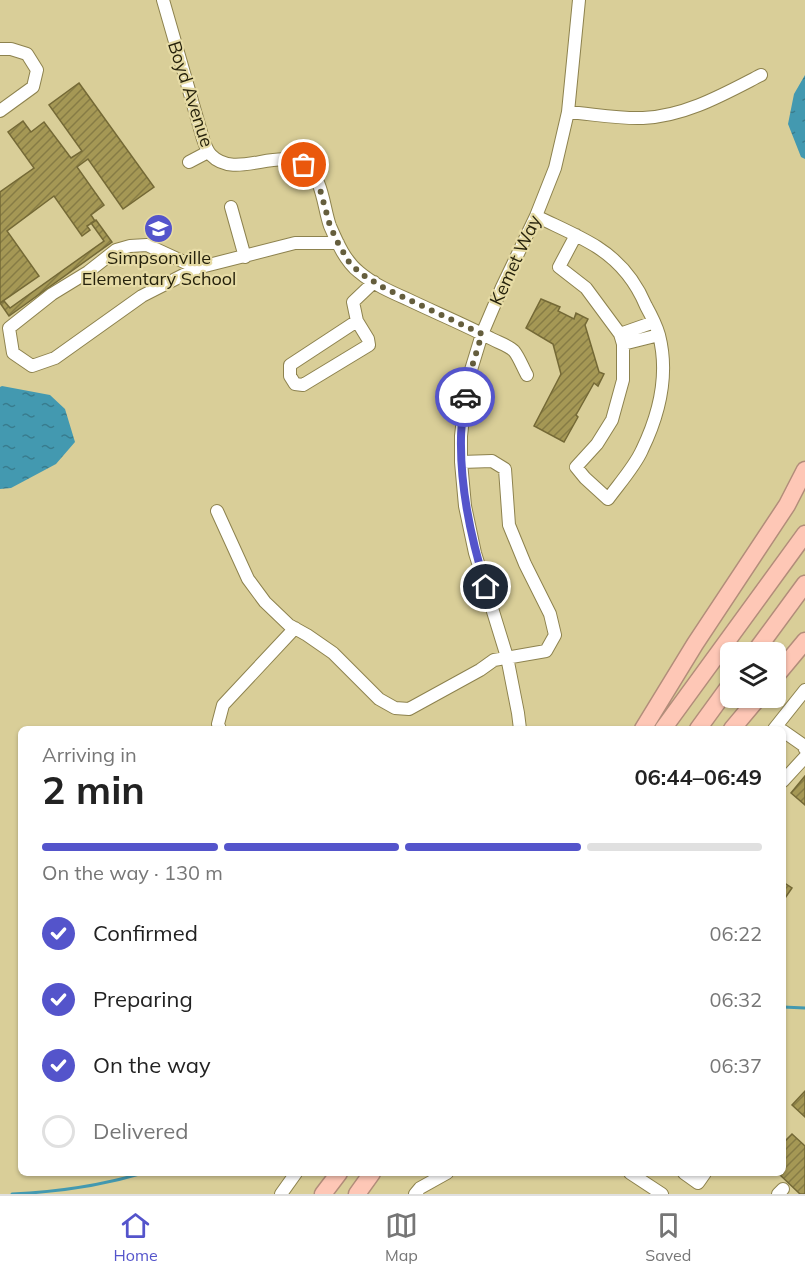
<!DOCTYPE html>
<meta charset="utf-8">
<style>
:root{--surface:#fff;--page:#f2f2f2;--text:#222;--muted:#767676;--line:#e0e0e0;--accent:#5454cb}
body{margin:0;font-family:Mulish,sans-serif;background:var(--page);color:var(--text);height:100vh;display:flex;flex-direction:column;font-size:22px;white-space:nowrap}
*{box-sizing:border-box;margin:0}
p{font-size:20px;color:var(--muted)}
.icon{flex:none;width:33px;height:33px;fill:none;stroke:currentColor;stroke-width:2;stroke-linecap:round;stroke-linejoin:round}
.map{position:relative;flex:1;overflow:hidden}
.drawer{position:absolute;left:18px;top:726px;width:768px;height:450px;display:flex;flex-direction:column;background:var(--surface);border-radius:9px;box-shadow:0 2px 4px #0004}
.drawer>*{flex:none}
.buttons{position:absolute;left:720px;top:642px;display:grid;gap:12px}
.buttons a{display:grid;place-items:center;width:66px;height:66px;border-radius:9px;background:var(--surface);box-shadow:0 2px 4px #0004;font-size:30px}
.pin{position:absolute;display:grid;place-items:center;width:51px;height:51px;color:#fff;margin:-26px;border:3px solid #fff;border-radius:50%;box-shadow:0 2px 6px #0007}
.courier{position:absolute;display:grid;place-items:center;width:60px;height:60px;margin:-30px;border:4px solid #5454cb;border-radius:50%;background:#fff;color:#222;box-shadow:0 2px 8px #0007}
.summary em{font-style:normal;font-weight:700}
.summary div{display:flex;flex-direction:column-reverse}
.summary{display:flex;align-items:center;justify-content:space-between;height:102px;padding:0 24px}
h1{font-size:39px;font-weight:700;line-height:45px}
.bar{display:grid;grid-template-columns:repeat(4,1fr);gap:9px 6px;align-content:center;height:72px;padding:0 24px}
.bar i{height:8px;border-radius:4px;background:var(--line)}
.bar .active{background:var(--accent)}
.bar p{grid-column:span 4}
ol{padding:0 24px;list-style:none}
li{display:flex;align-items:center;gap:18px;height:66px}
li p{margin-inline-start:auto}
li .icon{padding:6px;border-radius:50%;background:var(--accent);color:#fff;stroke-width:4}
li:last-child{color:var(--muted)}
li i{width:33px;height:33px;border:3px solid var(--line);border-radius:50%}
.tab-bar{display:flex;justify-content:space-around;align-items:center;height:84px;border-top:2px solid var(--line);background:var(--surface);font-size:16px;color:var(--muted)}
.tab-bar a{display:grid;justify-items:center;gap:3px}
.tab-bar .active{color:var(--accent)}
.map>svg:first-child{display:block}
.water{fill:url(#water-ripples)}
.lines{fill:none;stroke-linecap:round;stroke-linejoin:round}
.stream{stroke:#4399b0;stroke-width:3}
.building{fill:url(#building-hatch);stroke:#746936;stroke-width:1.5}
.minor-casing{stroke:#8d824e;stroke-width:14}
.highway-casing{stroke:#b28d7a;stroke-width:19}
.minor{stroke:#fff;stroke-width:12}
.highway{stroke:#fec7b6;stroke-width:16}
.done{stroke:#655e3d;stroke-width:6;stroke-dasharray:0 10.8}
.route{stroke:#5454cb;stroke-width:8}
.labels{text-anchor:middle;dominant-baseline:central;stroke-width:4.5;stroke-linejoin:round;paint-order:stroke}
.street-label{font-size:18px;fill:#26220c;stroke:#e6dba5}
.poi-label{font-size:18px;fill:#26220c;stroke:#e6dba5}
</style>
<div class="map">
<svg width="805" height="1194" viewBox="0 0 805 1194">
<defs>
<pattern id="water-ripples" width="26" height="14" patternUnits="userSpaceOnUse" patternTransform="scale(1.5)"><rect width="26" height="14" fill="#4399b0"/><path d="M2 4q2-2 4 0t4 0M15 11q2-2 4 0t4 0" fill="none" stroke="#387c8e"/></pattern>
<pattern id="building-hatch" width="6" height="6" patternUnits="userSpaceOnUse" patternTransform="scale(1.5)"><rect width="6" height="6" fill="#a59855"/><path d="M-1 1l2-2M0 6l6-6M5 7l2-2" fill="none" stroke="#867c45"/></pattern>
</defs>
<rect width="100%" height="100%" fill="#d9ce98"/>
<path class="water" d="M 805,75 L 805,159 L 801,157 L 788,124 L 794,94 Z
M 2,386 L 50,395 L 65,409 L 75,442 L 56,464 L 11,488 L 0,489 L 0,387 Z"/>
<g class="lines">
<path class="stream" d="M 783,1007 L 805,1008
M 12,1194 C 57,1192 100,1186 143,1173"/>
</g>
<path class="building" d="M 79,83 L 154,187 L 123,209 L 88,159 L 77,167 L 104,205 L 91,215 L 95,221 L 87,226 L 90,230 L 82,236 L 54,196 L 7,231 L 39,276 L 0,303 L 0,192 L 34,168 L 8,132 L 23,121 L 31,132 L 44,122 L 71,158 L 82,151 L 49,105 Z
M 96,220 L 112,242 L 9,316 L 0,303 L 4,301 L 10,308 L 104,241 L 91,223 Z
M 541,299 L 560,307 L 558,311 L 574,319 L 576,313 L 588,319 L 585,325 L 599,372 L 604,374 L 598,386 L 594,383 L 576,415 L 578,417 L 564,442 L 534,426 L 561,374 L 553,344 L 526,328 Z
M 805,776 L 805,805 L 791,793 Z
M 783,882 L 792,888 L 783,901 Z
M 805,1091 L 805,1117 L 792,1105 Z
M 792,1134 L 805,1146 L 805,1194 L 800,1194 L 778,1173 L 783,1173 L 783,1143 Z"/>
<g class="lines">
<defs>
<path id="minor" d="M 163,0 L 203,139 C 205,145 207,151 211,155 C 235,180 277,147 304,165 C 323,177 323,206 330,226 C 337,242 345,261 359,272 C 373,284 391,292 407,299 C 434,312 463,324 490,338 C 497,342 508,345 514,351 C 519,357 523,368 527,375
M 0,49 L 11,49 L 27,54 L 37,70 L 33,87 L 0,111
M 568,112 C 593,114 619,119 643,118 C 686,116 724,94 761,75
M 189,162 L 208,152
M 231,207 L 245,257
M 536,216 C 556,226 578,235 597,247 C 619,261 636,282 646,306 C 651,315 656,325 659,335 C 669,374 659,415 642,450 C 635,466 619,484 608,499 L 585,478 L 576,467 L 597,444 L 612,420 L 623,380 L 623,344 L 620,334 L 586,288 L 559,267 L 576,235
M 197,268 L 147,245 L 130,246 L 116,250 L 88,272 L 52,294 L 9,328 L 13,353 L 32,366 L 55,358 L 142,296 L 197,268 L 295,243 L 338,243
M 357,321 L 368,339 L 369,345 L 303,385 L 295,384 L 290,376 L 290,365 L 357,321 L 353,302 L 374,282
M 620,334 L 654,322
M 623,344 L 659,335
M 217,511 L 248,579 L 265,602 L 289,625 L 307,635 L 333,653 L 379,699 L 395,708 L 409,709 L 480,670 L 494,660 L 546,651 L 555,635 L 550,614 L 525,564 L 509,525 L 505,469 L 492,461 L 461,462
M 220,729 L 218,724 L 223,705 L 295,628
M 520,729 L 518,713 L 507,657 L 475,553 L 465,506 L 461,462 L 461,436 L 467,383 L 482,334 L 502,287 L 536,216 L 555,168 L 568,112 L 579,0
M 774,729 L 805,690
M 783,731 L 803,745 L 805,749
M 783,781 L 805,757
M 630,1173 L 662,1194
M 684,1173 L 698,1183 L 705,1173
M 281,1194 L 296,1173
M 415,1194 L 420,1188 L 447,1173
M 778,1194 L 783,1189"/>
<path id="highway" d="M 755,652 L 805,584
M 776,676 L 805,641
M 643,729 L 695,644 L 787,505 L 805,470
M 663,729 L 805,534
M 698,729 L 730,685
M 732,729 L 758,698
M 323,1194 L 339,1173
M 357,1194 L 372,1173"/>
</defs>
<use href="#minor" class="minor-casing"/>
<use href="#highway" class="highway-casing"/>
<use href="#minor" class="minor"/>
<use href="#highway" class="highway"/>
</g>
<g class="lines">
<path class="done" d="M 304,165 L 311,171 L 318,182 L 330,226 L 338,243 L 349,262 L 360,273 L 384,288 L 482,334 L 467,383 L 465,397"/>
<path class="route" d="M 465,397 C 464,410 461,424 461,438 C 460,489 471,539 486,587"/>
</g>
<defs>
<symbol id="school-disc" viewBox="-11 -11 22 22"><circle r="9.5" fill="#5454cb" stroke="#e6dba5"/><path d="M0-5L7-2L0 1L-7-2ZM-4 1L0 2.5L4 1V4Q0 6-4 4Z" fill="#fff"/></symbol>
</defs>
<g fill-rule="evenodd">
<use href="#school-disc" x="142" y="212" width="33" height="33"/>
</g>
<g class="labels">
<g class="street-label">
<text transform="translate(191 94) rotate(72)">Boyd Avenue</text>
<text transform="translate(515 260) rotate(-65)">Kemet Way</text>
</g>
<g class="poi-label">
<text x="159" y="257">Simpsonville<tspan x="159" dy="21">Elementary School</tspan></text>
</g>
</g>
</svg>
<div class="buttons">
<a><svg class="icon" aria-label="layers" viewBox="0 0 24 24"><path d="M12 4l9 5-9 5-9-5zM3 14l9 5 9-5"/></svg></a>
</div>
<div class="pin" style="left:304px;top:165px;background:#ea580c"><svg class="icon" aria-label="bag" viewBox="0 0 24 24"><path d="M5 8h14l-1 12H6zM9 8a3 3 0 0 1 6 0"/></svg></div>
<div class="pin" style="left:486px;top:587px;background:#1f2937"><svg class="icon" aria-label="home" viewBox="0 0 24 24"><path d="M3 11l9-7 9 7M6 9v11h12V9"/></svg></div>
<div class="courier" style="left:465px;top:397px"><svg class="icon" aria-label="car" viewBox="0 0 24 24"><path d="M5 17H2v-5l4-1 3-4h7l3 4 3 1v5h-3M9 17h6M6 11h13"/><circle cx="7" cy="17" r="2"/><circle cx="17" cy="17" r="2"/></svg></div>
<section class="drawer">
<div class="summary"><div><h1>2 min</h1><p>Arriving in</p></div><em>06:44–06:49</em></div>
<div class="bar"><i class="active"></i><i class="active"></i><i class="active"></i><i></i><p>On the way · 130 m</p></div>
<ol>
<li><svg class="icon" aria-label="check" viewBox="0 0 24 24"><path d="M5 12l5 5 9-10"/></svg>Confirmed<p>06:22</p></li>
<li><svg class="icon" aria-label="check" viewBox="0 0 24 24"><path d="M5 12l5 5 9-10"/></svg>Preparing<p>06:32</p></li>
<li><svg class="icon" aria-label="check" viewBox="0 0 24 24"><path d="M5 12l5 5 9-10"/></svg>On the way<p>06:37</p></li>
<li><i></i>Delivered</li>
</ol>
</section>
</div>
<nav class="tab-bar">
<a class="active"><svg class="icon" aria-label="home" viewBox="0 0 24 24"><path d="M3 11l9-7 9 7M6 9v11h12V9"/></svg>Home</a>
<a><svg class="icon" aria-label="map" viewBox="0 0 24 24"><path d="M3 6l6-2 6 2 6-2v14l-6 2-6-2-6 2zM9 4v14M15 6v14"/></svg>Map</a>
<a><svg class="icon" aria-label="saved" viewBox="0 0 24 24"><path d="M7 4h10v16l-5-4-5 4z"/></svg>Saved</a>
</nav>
